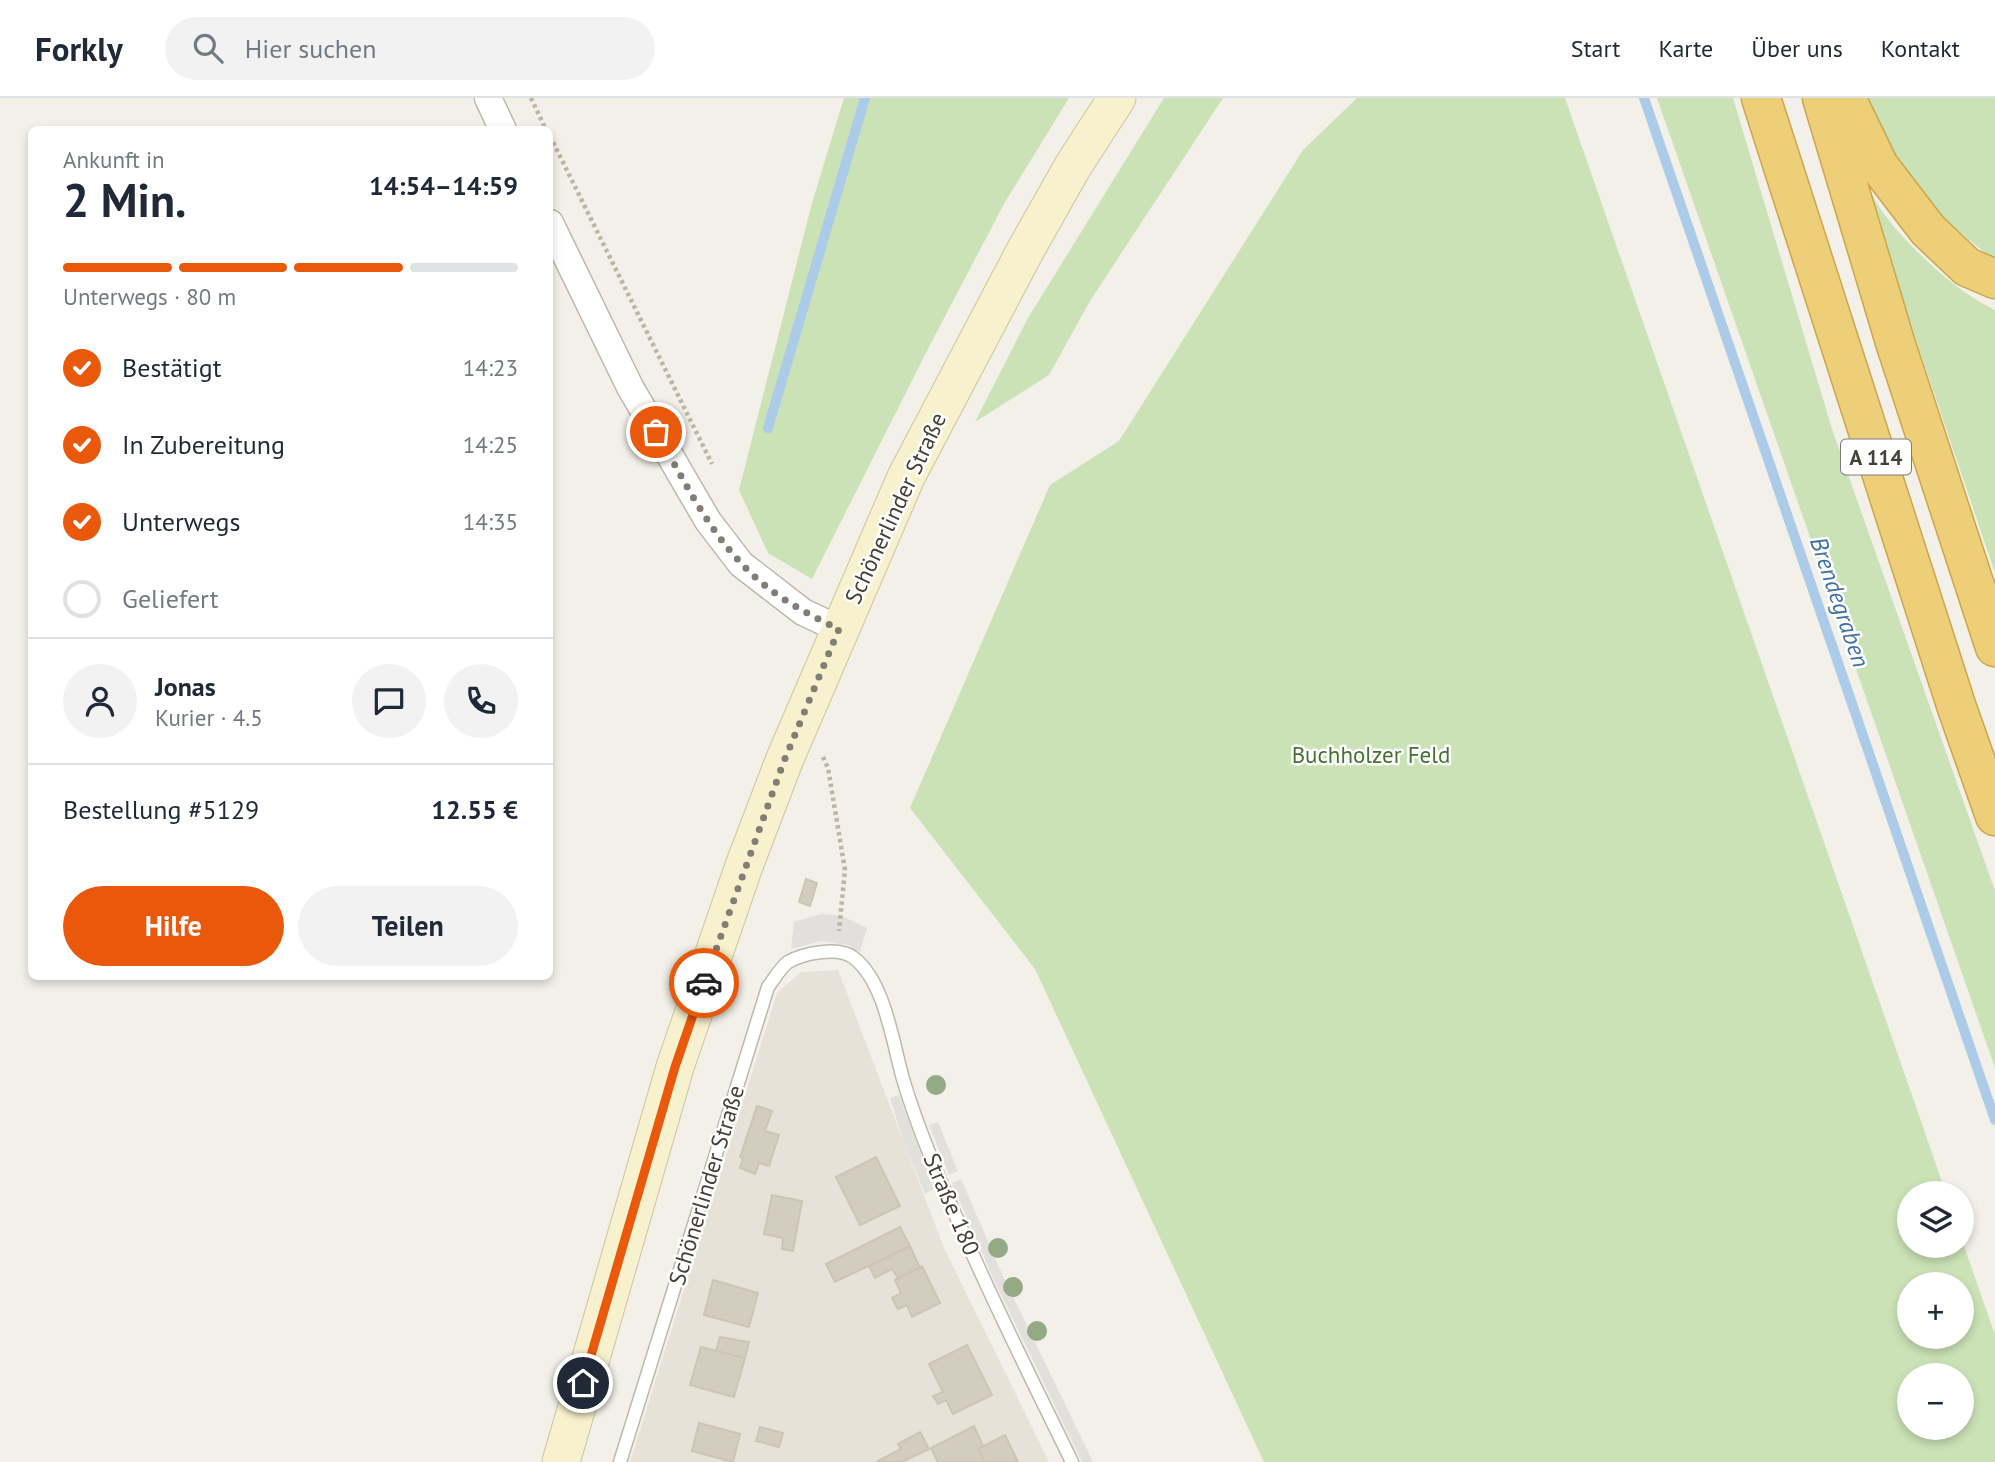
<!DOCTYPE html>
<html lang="de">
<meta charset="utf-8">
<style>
:root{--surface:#fff;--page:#f2f2f3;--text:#1f2937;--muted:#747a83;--line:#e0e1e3;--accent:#ea580c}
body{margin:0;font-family:"PT Sans",sans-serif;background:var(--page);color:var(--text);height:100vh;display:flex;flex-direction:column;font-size:26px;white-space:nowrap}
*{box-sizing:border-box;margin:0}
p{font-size:23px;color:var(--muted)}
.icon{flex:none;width:38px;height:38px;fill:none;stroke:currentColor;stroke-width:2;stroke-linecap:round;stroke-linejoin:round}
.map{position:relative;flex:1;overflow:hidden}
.details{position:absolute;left:28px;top:28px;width:525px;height:854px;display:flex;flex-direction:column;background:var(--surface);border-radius:10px;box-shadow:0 4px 10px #0003}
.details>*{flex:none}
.buttons{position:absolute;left:1897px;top:1083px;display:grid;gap:14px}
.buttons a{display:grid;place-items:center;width:77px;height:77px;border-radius:50%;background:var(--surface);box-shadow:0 4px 10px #0003;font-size:35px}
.pin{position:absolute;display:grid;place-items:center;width:60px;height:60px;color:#fff;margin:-30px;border:4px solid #fff;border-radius:50%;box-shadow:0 2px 7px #0007}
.courier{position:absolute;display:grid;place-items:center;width:70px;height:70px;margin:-35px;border:5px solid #ea580c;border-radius:50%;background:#fff;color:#222;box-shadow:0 2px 9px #0007}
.overview em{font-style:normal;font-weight:700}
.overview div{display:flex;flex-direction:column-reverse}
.overview{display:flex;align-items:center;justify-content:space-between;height:119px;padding:0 35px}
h1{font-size:46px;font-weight:700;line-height:52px}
.bar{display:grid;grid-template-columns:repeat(4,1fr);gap:10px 7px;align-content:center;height:84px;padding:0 35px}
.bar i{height:9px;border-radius:5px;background:var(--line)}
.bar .selected{background:var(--accent)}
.bar p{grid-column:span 4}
.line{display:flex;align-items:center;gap:18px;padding:0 35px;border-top:2px solid var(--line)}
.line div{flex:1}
.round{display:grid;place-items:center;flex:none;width:74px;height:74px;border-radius:37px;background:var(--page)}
ol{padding:0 35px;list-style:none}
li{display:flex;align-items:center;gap:21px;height:77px}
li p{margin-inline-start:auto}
li .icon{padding:7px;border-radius:50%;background:var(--accent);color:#fff;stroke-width:4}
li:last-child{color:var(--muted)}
li i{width:38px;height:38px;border:4px solid var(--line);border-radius:50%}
.cta{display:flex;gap:14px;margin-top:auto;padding:14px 35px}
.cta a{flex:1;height:80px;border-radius:42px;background:var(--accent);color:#fff;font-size:28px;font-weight:700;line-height:80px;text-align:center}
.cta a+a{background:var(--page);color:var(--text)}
header{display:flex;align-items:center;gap:42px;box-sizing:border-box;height:98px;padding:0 35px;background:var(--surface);border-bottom:2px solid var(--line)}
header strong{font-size:33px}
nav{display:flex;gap:38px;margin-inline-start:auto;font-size:24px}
.search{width:490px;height:63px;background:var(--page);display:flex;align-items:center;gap:18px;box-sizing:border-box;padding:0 24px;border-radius:38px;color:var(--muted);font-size:26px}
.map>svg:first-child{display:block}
.residential{fill:#e6e2d7}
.green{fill:#cbe2b6;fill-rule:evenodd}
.parking{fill:#e1e0dd}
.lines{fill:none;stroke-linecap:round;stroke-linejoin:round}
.stream{stroke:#accbe8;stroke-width:10}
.building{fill:#d3cdbf;stroke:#cdc5b3;stroke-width:2}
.service-casing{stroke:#bdb8ac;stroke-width:15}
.minor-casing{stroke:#bdb8ac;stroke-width:29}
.secondary-casing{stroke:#cdc59d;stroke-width:39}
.motorway-casing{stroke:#cca649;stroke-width:41}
.path{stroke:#bdb59f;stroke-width:4.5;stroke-dasharray:3.5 3.5;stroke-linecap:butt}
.service{stroke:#fff;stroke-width:12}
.minor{stroke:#fff;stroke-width:26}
.secondary{stroke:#f8f1cd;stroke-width:37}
.motorway{stroke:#eecf79;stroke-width:38}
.tree{fill:#93aa84}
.done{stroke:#827e76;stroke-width:7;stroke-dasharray:0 12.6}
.route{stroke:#ea580c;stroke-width:9}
.labels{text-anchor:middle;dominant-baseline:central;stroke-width:5;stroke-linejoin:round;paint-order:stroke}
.shield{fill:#fff;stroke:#7d7a74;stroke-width:2}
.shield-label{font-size:21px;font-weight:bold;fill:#454138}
.street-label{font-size:23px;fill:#454138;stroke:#fff}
.park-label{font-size:23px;fill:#457132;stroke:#fff}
.water-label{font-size:24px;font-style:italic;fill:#3d71a5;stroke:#fff}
</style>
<header>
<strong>Forkly</strong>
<div class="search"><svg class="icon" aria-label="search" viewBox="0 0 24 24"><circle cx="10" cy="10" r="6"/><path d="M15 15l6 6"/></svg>Hier suchen</div>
<nav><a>Start</a><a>Karte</a><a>Über uns</a><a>Kontakt</a></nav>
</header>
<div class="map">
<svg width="1995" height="1364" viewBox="0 0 1995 1364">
<rect width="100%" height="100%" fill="#f2f0e9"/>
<path class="residential" d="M 838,872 L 944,1150 L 1049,1364 L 630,1364 L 777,895 L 801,874 Z"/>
<path class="green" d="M 844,0 L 1069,0 L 1005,104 L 931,245 L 812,481 L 768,455 L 739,392 L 812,105 Z
M 1164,0 L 1223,0 L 1090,203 L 1049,277 L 975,324 L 1028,220 Z
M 1357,0 L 1565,0 L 1946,1095 L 1909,1096 L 1909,1148 L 1962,1148 L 1962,1142 L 1995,1237 L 1995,1364 L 1264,1364 L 1035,871 L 910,710 L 1050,387 L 1119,343 L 1303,52 ZM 1962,1186 L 1962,1239 L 1909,1239 L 1909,1186 ZM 1909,1278 L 1962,1278 L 1962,1330 L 1909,1330 Z
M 1657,0 L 1733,0 L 1832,331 L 1995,793 L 1995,970 Z
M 1861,0 L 1995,0 L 1995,163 L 1930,110 L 1892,58 Z
M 1859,73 C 1868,89 1876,106 1887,120 C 1913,153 1958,195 1995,212 L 1995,475 Z"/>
<path class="parking" d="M 821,816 L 842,818 L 867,830 L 860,854 L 847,847 L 821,843 L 791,851 L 794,824 Z
M 899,997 L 934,1091 L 925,1096 L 904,1045 L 890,1000 Z
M 938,1024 L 958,1073 L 949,1077 L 929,1027 Z
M 961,1081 L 1003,1178 L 1093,1364 L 1082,1364 L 994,1182 L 952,1085 Z"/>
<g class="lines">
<path class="stream" d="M 1644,0 L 1995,1022
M 768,330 L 865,0"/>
</g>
<path class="building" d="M 806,781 L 817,785 L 810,808 L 799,804 Z
M 757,1008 L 772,1013 L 765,1033 L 779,1037 L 769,1068 L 759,1065 L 755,1076 L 740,1070 L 743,1060 L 740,1059 Z
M 876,1059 L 900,1108 L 860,1127 L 836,1079 Z
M 772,1097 L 802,1103 L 793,1153 L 782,1151 L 783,1140 L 764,1136 Z
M 900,1129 L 910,1148 L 835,1184 L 826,1166 Z
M 910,1148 L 920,1170 L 898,1180 L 892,1171 L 875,1180 L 869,1168 Z
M 922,1168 L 940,1205 L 912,1219 L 907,1207 L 898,1211 L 892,1200 L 901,1195 L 895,1182 Z
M 713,1182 L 758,1195 L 749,1229 L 704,1217 Z
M 720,1239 L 749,1244 L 745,1260 L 716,1253 Z
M 967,1247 L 992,1297 L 953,1316 L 946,1302 L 938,1306 L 933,1298 L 943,1294 L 929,1266 Z
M 701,1249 L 745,1260 L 734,1299 L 690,1287 Z
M 699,1325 L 740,1336 L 733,1364 L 692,1353 Z
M 974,1328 L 983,1348 L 978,1351 L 985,1364 L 938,1364 L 931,1350 Z
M 760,1329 L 783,1335 L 779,1349 L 756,1343 Z
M 920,1334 L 929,1351 L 902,1364 L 876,1364 L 901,1351 L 898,1346 Z
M 1005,1337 L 1018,1364 L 985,1364 L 978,1351 Z"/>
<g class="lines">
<defs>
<path id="service" d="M 620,1364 L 768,889 C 774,881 781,869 788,864 C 804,855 839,848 854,860 C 885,884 893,946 903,981 C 918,1032 939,1081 961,1130 C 995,1209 1034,1286 1072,1364"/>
<path id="minor" d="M 488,0 L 503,32
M 550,125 L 630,289 L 708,423 L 741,466 L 803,514 L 839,531"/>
<path id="secondary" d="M 561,1364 L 675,969 L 744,768 L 784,663 L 906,379 L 1025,153 L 1073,68 L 1117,0"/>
<path id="motorway" d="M 1761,0 L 1956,607 L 1995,718
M 1822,0 L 1895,244 L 1995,549
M 1846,0 L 1879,68 L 1928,132 L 1967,169 L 1995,181"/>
</defs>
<use href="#service" class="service-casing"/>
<use href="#minor" class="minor-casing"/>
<use href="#secondary" class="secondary-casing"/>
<use href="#motorway" class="motorway-casing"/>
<path class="path" d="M 531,0 L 546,32
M 550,38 L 712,366
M 823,659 L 828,670 L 845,772 L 839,833"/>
<use href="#service" class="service"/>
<use href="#minor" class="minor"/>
<use href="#secondary" class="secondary"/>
<use href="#motorway" class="motorway"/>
</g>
<g class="tree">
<circle cx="936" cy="987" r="10"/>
<circle cx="998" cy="1150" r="10"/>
<circle cx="1013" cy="1189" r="10"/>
<circle cx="1037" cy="1233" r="10"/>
</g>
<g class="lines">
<path class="done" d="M 656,334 C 682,378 705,427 741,465 C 767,494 804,515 839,531 L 784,663 L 704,885"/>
<path class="route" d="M 583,1285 L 675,969 L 704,885"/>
</g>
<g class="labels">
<rect class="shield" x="1841" y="341.5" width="70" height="35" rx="5"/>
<g class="shield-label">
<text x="1876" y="359">A 114</text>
</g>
<g class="street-label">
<text transform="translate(895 410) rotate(-65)">Schönerlinder Straße</text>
<text transform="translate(706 1087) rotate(-73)">Schönerlinder Straße</text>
<text transform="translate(952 1106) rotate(67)">Straße 180</text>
</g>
<g class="park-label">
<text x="1371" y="656">Buchholzer Feld</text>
</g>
<g class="water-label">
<text transform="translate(1840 504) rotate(71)">Brendegraben</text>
</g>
</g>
</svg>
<div class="buttons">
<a><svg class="icon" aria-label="layers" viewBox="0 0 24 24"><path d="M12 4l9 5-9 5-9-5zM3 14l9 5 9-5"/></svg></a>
<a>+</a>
<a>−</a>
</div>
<div class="pin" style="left:656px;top:334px;background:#ea580c"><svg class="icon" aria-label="bag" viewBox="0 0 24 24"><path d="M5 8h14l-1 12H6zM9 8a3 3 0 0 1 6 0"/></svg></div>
<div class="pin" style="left:583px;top:1285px;background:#1f2937"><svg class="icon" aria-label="home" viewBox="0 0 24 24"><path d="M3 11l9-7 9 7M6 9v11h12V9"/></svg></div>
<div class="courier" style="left:704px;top:885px"><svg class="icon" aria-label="car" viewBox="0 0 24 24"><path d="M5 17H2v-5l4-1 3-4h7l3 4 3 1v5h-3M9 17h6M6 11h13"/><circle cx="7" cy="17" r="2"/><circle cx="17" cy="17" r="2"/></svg></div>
<section class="details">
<div class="overview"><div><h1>2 Min.</h1><p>Ankunft in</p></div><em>14:54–14:59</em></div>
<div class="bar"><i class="selected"></i><i class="selected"></i><i class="selected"></i><i></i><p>Unterwegs · 80 m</p></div>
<ol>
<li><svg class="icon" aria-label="check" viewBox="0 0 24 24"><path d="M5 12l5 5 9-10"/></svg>Bestätigt<p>14:23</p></li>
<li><svg class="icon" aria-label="check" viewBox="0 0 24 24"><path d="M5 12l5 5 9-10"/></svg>In Zubereitung<p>14:25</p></li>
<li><svg class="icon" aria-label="check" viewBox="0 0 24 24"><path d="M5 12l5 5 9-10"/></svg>Unterwegs<p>14:35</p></li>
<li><i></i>Geliefert</li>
</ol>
<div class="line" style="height:126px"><a class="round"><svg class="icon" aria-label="person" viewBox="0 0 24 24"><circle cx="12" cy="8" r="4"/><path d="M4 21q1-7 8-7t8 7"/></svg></a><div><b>Jonas</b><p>Kurier · 4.5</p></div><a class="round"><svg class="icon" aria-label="chat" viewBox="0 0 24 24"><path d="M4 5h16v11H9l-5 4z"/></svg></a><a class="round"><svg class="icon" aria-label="phone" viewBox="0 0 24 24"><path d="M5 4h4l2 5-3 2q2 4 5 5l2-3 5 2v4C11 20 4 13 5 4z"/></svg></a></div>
<div class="line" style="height:91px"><div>Bestellung #5129</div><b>12.55 €</b></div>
<div class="cta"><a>Hilfe</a><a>Teilen</a></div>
</section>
</div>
